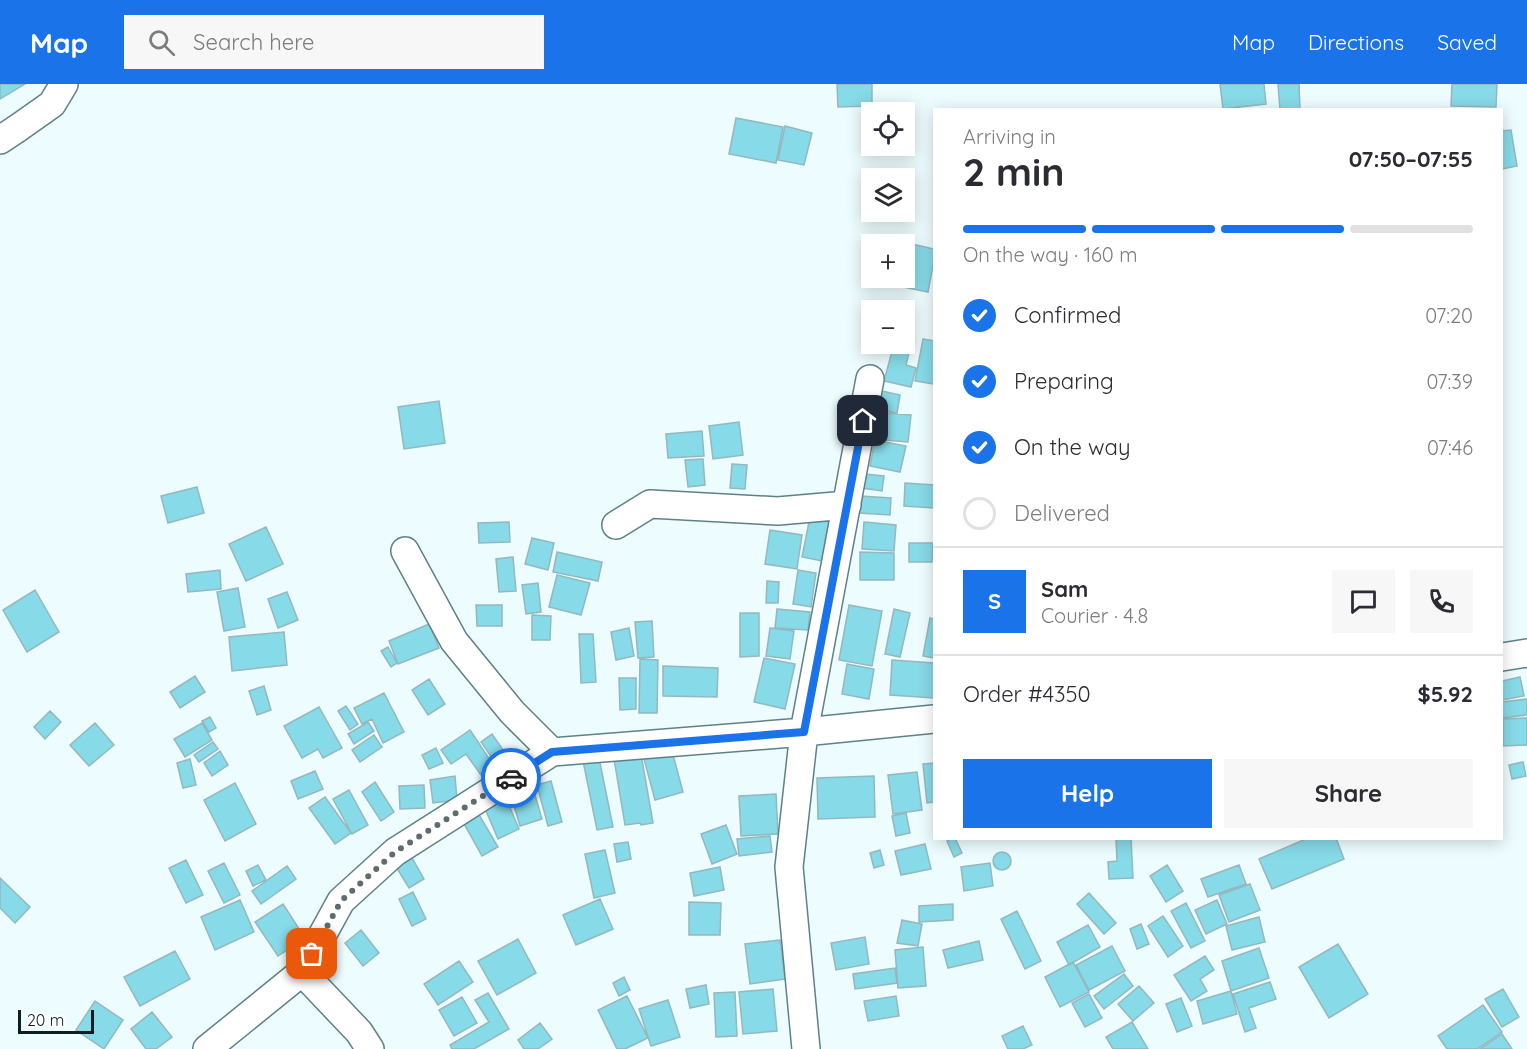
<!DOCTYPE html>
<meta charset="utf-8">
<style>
:root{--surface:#fff;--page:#f7f7f7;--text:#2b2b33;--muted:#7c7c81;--line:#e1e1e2;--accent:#1a73e8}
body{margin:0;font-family:Quicksand,sans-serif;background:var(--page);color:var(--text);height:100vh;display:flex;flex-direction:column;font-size:22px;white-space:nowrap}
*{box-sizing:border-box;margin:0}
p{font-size:20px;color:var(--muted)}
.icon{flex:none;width:33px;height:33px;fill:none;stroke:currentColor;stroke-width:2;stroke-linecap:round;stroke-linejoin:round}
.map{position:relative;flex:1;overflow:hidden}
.panel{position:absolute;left:933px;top:24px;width:570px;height:732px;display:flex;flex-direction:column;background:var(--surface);border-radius:0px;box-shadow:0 3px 15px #0003}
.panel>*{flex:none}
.buttons{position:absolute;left:861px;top:18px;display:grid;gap:12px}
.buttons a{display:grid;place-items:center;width:54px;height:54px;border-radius:0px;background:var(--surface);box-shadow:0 3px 15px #0003;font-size:30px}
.scale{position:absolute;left:18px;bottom:15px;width:76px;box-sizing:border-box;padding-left:6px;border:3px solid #0f1e20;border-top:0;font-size:16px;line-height:21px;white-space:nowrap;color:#0f1e20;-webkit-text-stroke:4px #fff;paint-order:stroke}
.pin{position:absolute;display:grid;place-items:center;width:51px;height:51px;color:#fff;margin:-26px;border-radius:12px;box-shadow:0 3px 9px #0006}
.courier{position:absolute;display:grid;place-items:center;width:60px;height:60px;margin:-30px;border:4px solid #1a73e8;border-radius:50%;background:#fff;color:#222;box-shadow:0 2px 8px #0007}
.overview em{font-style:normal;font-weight:700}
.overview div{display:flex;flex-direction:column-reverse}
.overview{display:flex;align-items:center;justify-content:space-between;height:102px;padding:0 30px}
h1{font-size:39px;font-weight:700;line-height:45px}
.bar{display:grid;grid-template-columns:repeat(4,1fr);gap:9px 6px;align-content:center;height:72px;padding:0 30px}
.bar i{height:8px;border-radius:4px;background:var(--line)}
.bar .active{background:var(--accent)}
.bar p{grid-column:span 4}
.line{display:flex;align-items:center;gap:15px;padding:0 30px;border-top:2px solid var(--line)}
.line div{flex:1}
.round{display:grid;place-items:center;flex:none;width:63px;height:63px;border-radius:0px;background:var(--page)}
ol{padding:0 30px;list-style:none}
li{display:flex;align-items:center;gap:18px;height:66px}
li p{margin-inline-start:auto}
li .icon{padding:6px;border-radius:50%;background:var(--accent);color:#fff;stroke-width:4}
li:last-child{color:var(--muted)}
li i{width:33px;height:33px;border:3px solid var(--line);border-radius:50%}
.action{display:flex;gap:12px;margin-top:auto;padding:12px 30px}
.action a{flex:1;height:69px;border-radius:0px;background:var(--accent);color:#fff;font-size:24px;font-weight:700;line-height:69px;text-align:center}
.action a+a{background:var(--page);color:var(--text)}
header{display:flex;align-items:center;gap:36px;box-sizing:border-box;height:84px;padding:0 30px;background:var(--accent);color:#fff}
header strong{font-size:28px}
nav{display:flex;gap:33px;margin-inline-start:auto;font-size:21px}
.search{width:420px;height:54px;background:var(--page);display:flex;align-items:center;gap:15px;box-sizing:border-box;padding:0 21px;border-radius:0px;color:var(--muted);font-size:22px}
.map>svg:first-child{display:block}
.building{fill:#87dae7;stroke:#93b8bf;stroke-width:1.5}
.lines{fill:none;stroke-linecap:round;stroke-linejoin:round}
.minor-casing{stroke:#5e8187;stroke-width:30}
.minor{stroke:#fff;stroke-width:27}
.done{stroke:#5d6c6e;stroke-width:6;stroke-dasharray:0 10.8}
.route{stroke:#1a73e8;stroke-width:8}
</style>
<header>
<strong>Map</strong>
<div class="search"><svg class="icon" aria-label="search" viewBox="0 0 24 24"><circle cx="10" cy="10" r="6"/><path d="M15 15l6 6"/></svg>Search here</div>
<nav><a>Map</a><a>Directions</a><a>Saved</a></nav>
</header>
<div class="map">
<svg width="1527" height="965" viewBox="0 0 1527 965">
<rect width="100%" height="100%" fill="#edfcfe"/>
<path class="building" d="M 0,0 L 25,0 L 0,15 Z
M 837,0 L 872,0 L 872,22 L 838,23 Z
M 1220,0 L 1264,0 L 1266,20 L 1223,25 Z
M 1278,0 L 1299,0 L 1300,26 L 1280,26 Z
M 1452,0 L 1497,0 L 1496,23 L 1451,22 Z
M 736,34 L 783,43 L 776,79 L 729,70 Z
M 785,42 L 812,49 L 804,81 L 778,76 Z
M 1511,46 L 1517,82 L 1502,85 L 1502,47 Z
M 912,160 L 934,165 L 934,176 L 928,208 L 903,203 Z
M 904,255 L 912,257 L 906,281 L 916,284 L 911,303 L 884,297 L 894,260 L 904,260 Z
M 923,255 L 934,257 L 934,300 L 915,297 Z
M 882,307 L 900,311 L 897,329 L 879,325 Z
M 439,317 L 445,359 L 404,365 L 398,323 Z
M 875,328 L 911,331 L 908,358 L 873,355 Z
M 739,338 L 743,371 L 713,375 L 709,342 Z
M 702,347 L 704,372 L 668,374 L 666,350 Z
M 875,356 L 906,362 L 900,388 L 870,382 Z
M 703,375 L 705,401 L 688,403 L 685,376 Z
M 732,380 L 747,381 L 745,405 L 730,404 Z
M 864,390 L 884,392 L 882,407 L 862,404 Z
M 905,399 L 934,401 L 934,424 L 904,422 Z
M 197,403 L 204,429 L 168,439 L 161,412 Z
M 860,412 L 891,414 L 890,431 L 859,429 Z
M 810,433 L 831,437 L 823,477 L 802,473 Z
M 509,438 L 510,458 L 479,459 L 478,439 Z
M 864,438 L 896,441 L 894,467 L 862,465 Z
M 266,443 L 283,480 L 246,497 L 229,460 Z
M 770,446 L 802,451 L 797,485 L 765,480 Z
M 532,454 L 554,459 L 548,486 L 525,480 Z
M 909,459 L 933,459 L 932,478 L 909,478 Z
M 557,468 L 602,478 L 598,497 L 553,488 Z
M 860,468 L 894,469 L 894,496 L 860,496 Z
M 513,473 L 516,507 L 499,508 L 496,475 Z
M 220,486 L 221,505 L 188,508 L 186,490 Z
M 798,486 L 816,489 L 811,523 L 793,520 Z
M 557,491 L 590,499 L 581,531 L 549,523 Z
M 767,497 L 779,498 L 778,519 L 766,519 Z
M 538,499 L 541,528 L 526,530 L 522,501 Z
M 238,504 L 245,543 L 224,547 L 217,508 Z
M 35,506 L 59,548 L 27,568 L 3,526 Z
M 287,508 L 298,536 L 278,544 L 268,515 Z
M 476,521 L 502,521 L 502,542 L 477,542 Z
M 849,521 L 882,527 L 872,582 L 839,576 Z
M 777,525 L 810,528 L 808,546 L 775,544 Z
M 894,525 L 910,529 L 900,573 L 885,570 Z
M 740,529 L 759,529 L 759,572 L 740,573 Z
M 532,531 L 551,532 L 550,556 L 532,556 Z
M 930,534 L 934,535 L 934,574 L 923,572 Z
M 652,537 L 654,573 L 638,574 L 635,538 Z
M 429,540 L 439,564 L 398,580 L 389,557 Z
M 629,544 L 634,572 L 616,576 L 611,548 Z
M 770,544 L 794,547 L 790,575 L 766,572 Z
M 284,548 L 287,581 L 232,587 L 229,553 Z
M 579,550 L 593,550 L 596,598 L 581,599 Z
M 388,563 L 397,579 L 391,583 L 381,567 Z
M 764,574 L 795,580 L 785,625 L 754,618 Z
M 640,575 L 658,576 L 657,629 L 639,629 Z
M 892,576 L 934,579 L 934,614 L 890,611 Z
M 847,580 L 874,585 L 869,615 L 842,610 Z
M 663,582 L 718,584 L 717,613 L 663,612 Z
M 195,592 L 205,608 L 180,624 L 170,608 Z
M 1520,593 L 1524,612 L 1502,616 L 1502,597 Z
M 619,594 L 636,594 L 636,625 L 620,626 Z
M 429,595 L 445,620 L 428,631 L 412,606 Z
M 264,602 L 271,626 L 257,631 L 249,607 Z
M 384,609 L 404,648 L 383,659 L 372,635 L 362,640 L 354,624 Z
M 1527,615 L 1527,631 L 1502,634 L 1502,618 Z
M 346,622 L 358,640 L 350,646 L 338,627 Z
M 319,623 L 342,664 L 323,674 L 318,665 L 302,674 L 284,642 Z
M 50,627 L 61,638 L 45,655 L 34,643 Z
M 210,633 L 216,644 L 209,648 L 202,637 Z
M 1527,634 L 1527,661 L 1503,662 L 1503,635 Z
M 368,638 L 374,647 L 354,660 L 348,650 Z
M 95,639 L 114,661 L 89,682 L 70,661 Z
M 202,639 L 212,656 L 185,673 L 174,655 Z
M 470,646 L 494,682 L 481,691 L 466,670 L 451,680 L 441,666 Z
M 492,650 L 508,673 L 497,681 L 481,658 Z
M 374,651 L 382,663 L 360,678 L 352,666 Z
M 213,658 L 218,665 L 199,678 L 194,671 Z
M 436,664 L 443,679 L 429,685 L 422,671 Z
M 220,667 L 228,681 L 212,692 L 204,679 Z
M 672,667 L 683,708 L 655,716 L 644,675 Z
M 598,669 L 613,743 L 597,746 L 582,672 Z
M 641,670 L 653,739 L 641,741 L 640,739 L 625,741 L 614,675 Z
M 190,675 L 196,701 L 183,704 L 177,679 Z
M 1523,678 L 1526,692 L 1512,695 L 1509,681 Z
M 934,679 L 934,718 L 927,719 L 923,680 Z
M 315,687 L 323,705 L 298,715 L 291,697 Z
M 917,688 L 922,726 L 893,730 L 888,691 Z
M 455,692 L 457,716 L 433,719 L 430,696 Z
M 874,692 L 875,733 L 818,735 L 817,694 Z
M 551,697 L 562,738 L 548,742 L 537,701 Z
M 375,698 L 394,728 L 381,737 L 362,708 Z
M 235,699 L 256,740 L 225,757 L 204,716 Z
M 424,701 L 425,724 L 400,725 L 399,702 Z
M 532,701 L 542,735 L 520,742 L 510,708 Z
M 349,706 L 368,741 L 352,750 L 333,715 Z
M 776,710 L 778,750 L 741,752 L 739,712 Z
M 505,712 L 519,745 L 498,755 L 484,722 Z
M 325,713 L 351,749 L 335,760 L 309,724 Z
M 478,729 L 498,763 L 482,772 L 463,738 Z
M 906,729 L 910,749 L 896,752 L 892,732 Z
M 726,741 L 737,770 L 712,780 L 701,750 Z
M 770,752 L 772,768 L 739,772 L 737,755 Z
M 952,754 L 955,754 L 962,769 L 954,773 L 947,757 Z
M 1116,754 L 1131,754 L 1133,794 L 1109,795 L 1108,778 L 1117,777 Z
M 1308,754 L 1336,754 L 1344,775 L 1272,805 L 1259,775 Z
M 628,758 L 631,775 L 617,778 L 614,760 Z
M 925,760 L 931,785 L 901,791 L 895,767 Z
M 605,766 L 615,809 L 594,814 L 585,770 Z
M 880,766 L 884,781 L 874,784 L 870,769 Z
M993 777a9 9 0 1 1 18 0a9 9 0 1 1-18 0Z
M 411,772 L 424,795 L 409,804 L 395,781 Z
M 186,776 L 203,811 L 186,819 L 169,784 Z
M 224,779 L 240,811 L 224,819 L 208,787 Z
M 990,779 L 993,802 L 964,807 L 961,783 Z
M 258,781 L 266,796 L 253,802 L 246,787 Z
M 1167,781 L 1183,807 L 1166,818 L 1150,792 Z
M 1239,781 L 1246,800 L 1208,813 L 1201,795 Z
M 287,782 L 296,795 L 261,820 L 252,807 Z
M 720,783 L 724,806 L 694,812 L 690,789 Z
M 0,794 L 30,823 L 15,839 L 0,824 Z
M 1250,800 L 1260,826 L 1229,838 L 1219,811 Z
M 413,808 L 426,835 L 412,842 L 399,815 Z
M 1089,809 L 1116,839 L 1104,850 L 1077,820 Z
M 600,815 L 613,845 L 576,861 L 563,831 Z
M 240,816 L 254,848 L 215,866 L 201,833 Z
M 1217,816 L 1227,840 L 1206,850 L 1195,826 Z
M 689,818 L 721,819 L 720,851 L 689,851 Z
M 1186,819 L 1205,857 L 1191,864 L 1171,827 Z
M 283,820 L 305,854 L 278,872 L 255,838 Z
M 953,820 L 953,836 L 919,838 L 919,822 Z
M 1017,827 L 1041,877 L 1025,885 L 1001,835 Z
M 1163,832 L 1183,862 L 1168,873 L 1148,842 Z
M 1259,833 L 1265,858 L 1232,866 L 1226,842 Z
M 902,836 L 922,840 L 918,862 L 897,859 Z
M 1141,840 L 1149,860 L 1137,865 L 1130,845 Z
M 1088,841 L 1100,863 L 1069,881 L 1057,858 Z
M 361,846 L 379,869 L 363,882 L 345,859 Z
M 865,853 L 869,880 L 836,886 L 831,859 Z
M 518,855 L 536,889 L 497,911 L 478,877 Z
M 780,856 L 785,895 L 750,900 L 745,860 Z
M 979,857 L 983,876 L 948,884 L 943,866 Z
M 1338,860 L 1368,910 L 1329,934 L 1299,883 Z
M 1112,862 L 1125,887 L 1089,906 L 1076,881 Z
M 923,863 L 926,902 L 898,904 L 895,866 Z
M 1259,864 L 1269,894 L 1231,907 L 1222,877 Z
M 175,867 L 190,895 L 140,922 L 124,893 Z
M 1205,872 L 1214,886 L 1200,895 L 1207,907 L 1191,917 L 1174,891 Z
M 459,877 L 473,898 L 438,921 L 424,900 Z
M 1073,878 L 1089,908 L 1060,923 L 1045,893 Z
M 895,884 L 897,899 L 855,905 L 853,890 Z
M 1124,890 L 1133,902 L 1104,925 L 1094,912 Z
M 624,893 L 630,906 L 619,912 L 613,899 Z
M 1270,898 L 1276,915 L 1249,924 L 1256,944 L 1245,948 L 1233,910 Z
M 706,901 L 709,920 L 690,924 L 686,905 Z
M 1139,902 L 1154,919 L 1133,937 L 1118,920 Z
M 773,905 L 777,947 L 743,950 L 739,908 Z
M 1503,905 L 1519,933 L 1502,943 L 1485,915 Z
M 1231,907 L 1237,930 L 1203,940 L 1197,917 Z
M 735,908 L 737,952 L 716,953 L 714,909 Z
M 488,909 L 509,945 L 474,965 L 452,965 L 450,961 L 489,938 L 475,916 Z
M 1089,910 L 1102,934 L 1085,943 L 1072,919 Z
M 627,912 L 648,954 L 625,965 L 617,965 L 598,926 Z
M 896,912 L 899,932 L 868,937 L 864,917 Z
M 462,913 L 477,939 L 454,952 L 439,926 Z
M 1181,914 L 1192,942 L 1177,948 L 1166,920 Z
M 668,916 L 680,953 L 651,962 L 639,925 Z
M 95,917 L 123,936 L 104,965 L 76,946 Z
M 1483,921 L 1502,948 L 1477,965 L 1447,965 L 1438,952 Z
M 152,928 L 172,953 L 156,965 L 146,965 L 131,945 Z
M 1132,938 L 1148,965 L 1113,965 L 1106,953 Z
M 540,939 L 552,955 L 538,965 L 524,965 L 518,956 Z
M 1023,942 L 1032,961 L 1023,965 L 1008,965 L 1002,952 Z
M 1502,950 L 1512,965 L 1480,965 Z"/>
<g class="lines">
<defs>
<path id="minor" d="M 0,56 L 18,44 L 52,20 L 64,0
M 616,441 L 650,420 L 778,427 L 847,421
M 405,467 L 454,557 L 512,628 L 552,668
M 1502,573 L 1527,569
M 302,888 L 359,948 L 370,965
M 207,965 L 302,888 L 341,817 L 395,768 L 552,668 L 804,648 L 934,635
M 806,965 L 789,783 L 804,648 L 870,295"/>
</defs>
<use href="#minor" class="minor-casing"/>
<use href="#minor" class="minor"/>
</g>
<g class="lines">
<path class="done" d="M 312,870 L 341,817 L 395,768 L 511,694"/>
<path class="route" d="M 511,694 L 552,668 L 804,648 L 863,337"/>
</g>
</svg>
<div class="buttons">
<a><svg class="icon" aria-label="locate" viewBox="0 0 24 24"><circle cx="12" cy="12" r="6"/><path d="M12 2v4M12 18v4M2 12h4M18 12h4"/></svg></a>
<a><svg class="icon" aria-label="layers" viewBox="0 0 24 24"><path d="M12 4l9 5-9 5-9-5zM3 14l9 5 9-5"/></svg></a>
<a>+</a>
<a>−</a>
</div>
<div class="scale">20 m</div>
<div class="pin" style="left:312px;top:870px;background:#ea580c"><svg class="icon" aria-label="bag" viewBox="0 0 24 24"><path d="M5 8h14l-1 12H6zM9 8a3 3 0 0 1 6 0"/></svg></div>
<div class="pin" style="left:863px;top:337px;background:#1f2937"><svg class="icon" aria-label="home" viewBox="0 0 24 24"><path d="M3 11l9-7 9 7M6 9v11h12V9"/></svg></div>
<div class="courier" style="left:511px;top:694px"><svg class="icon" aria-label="car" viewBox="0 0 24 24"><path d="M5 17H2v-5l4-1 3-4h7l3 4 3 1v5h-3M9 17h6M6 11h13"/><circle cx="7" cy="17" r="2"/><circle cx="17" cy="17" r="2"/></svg></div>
<section class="panel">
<div class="overview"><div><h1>2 min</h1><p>Arriving in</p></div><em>07:50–07:55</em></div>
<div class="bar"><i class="active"></i><i class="active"></i><i class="active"></i><i></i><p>On the way · 160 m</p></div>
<ol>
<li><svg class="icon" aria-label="check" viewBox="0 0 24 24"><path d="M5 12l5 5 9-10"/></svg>Confirmed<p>07:20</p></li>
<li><svg class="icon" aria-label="check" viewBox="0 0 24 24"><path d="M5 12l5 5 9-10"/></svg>Preparing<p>07:39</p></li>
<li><svg class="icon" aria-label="check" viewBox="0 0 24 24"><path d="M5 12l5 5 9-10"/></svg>On the way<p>07:46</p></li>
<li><i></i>Delivered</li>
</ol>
<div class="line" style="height:108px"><b class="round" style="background:var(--accent);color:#fff">S</b><div><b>Sam</b><p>Courier · 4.8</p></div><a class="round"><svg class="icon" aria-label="chat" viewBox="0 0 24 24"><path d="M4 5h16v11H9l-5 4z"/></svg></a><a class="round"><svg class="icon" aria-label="phone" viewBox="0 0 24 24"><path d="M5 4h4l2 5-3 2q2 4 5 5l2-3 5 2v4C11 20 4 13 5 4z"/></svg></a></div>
<div class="line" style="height:78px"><div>Order #4350</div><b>$5.92</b></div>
<div class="action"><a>Help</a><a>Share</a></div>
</section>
</div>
